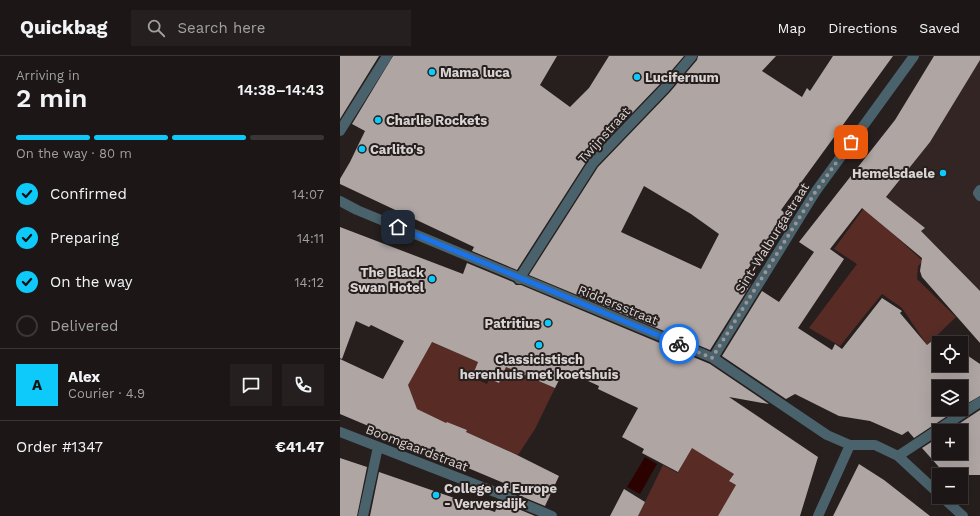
<!DOCTYPE html>
<meta charset="utf-8">
<style>
:root{--surface:#1c1716;--page:#25201f;--text:#f1f3f6;--muted:#a09fa1;--line:#3a3635;--accent:#0dcafa}
body{margin:0;font-family:"Work Sans",sans-serif;background:var(--page);color:var(--text);height:100vh;display:flex;flex-direction:column;font-size:15px;white-space:nowrap}
*{box-sizing:border-box;margin:0}
p{font-size:13px;color:var(--muted)}
.icon{flex:none;width:22px;height:22px;fill:none;stroke:currentColor;stroke-width:2;stroke-linecap:round;stroke-linejoin:round}
.map{position:relative;flex:1;overflow:hidden}
.sheet{display:flex;flex-direction:column;background:var(--surface);width:340px}
.sheet>*{flex:none}
.buttons{position:absolute;left:592px;top:280px;display:grid;gap:8px}
.buttons a{display:grid;place-items:center;width:36px;height:36px;border-radius:0px;background:var(--surface);box-shadow:0 4px 16px #0002,0 0 0 1px var(--line);font-size:20px}
.pin{position:absolute;display:grid;place-items:center;width:34px;height:34px;color:#fff;margin:-17px;border-radius:8px;box-shadow:0 2px 6px #0006}
.courier{position:absolute;display:grid;place-items:center;width:40px;height:40px;margin:-20px;border:3px solid #1a73e8;border-radius:50%;background:#fff;color:#222;box-shadow:0 1px 5px #0007}
.overview em{font-style:normal;font-weight:600}
.overview div{display:flex;flex-direction:column-reverse}
.overview{display:flex;align-items:center;justify-content:space-between;height:68px;padding:0 16px}
h1{font-size:26px;font-weight:600;line-height:30px}
.bar{display:grid;grid-template-columns:repeat(4,1fr);gap:6px 4px;align-content:center;height:48px;padding:0 16px}
.bar i{height:5px;border-radius:3px;background:var(--line)}
.bar .selected{background:var(--accent)}
.bar p{grid-column:span 4}
.line{display:flex;align-items:center;gap:10px;padding:0 16px;border-top:1px solid var(--line)}
.line div{flex:1}
.round{display:grid;place-items:center;flex:none;width:42px;height:42px;border-radius:0px;background:var(--page)}
ol{padding:0 16px;list-style:none}
li{display:flex;align-items:center;gap:12px;height:44px}
li p{margin-inline-start:auto}
li .icon{padding:4px;border-radius:50%;background:var(--accent);color:#111;stroke-width:4}
li:last-child{color:var(--muted)}
li i{width:22px;height:22px;border:2px solid var(--line);border-radius:50%}
header{display:flex;align-items:center;gap:24px;box-sizing:border-box;height:56px;padding:0 20px;background:var(--surface);border-bottom:1px solid var(--line)}
header strong{font-size:19px}
nav{display:flex;gap:22px;margin-inline-start:auto;font-size:14px}
.search{width:280px;height:36px;background:var(--page);display:flex;align-items:center;gap:10px;box-sizing:border-box;padding:0 14px;border-radius:0px;color:var(--muted);font-size:15px}
main{display:flex;flex:1;min-height:0}
.map>svg:first-child{display:block}
.built{fill:#332523}
.green{fill:#582b25}
.water{fill:#2c0201}
.building{fill:#afa6a4;fill-rule:evenodd}
.lines{fill:none;stroke-linecap:round;stroke-linejoin:round}
.minor{stroke:#4a626b;stroke-width:10}
.done{stroke:#9a9594;stroke-width:4;stroke-dasharray:0 7.2}
.route{stroke:#1a73e8;stroke-width:5}
.poi-dot{fill:#0dcafa;stroke:#261f1e;stroke-width:1.5}
.labels{text-anchor:middle;dominant-baseline:central;stroke-width:4;stroke-linejoin:round;paint-order:stroke}
.poi-label{font-size:13px;font-weight:bold;fill:#d9d4d3;stroke:#261f1e;text-anchor:start}
.street-label{font-size:13px;fill:#d9d4d3;stroke:#261f1e}
</style>
<header>
<strong>Quickbag</strong>
<div class="search"><svg class="icon" aria-label="search" viewBox="0 0 24 24"><circle cx="10" cy="10" r="6"/><path d="M15 15l6 6"/></svg>Search here</div>
<nav><a>Map</a><a>Directions</a><a>Saved</a></nav>
</header>
<main>
<section class="sheet">
<div class="overview"><div><h1>2 min</h1><p>Arriving in</p></div><em>14:38–14:43</em></div>
<div class="bar"><i class="selected"></i><i class="selected"></i><i class="selected"></i><i></i><p>On the way · 80 m</p></div>
<ol>
<li><svg class="icon" aria-label="check" viewBox="0 0 24 24"><path d="M5 12l5 5 9-10"/></svg>Confirmed<p>14:07</p></li>
<li><svg class="icon" aria-label="check" viewBox="0 0 24 24"><path d="M5 12l5 5 9-10"/></svg>Preparing<p>14:11</p></li>
<li><svg class="icon" aria-label="check" viewBox="0 0 24 24"><path d="M5 12l5 5 9-10"/></svg>On the way<p>14:12</p></li>
<li><i></i>Delivered</li>
</ol>
<div class="line" style="height:72px"><b class="round" style="background:var(--accent);color:#111">A</b><div><b>Alex</b><p>Courier · 4.9</p></div><a class="round"><svg class="icon" aria-label="chat" viewBox="0 0 24 24"><path d="M4 5h16v11H9l-5 4z"/></svg></a><a class="round"><svg class="icon" aria-label="phone" viewBox="0 0 24 24"><path d="M5 4h4l2 5-3 2q2 4 5 5l2-3 5 2v4C11 20 4 13 5 4z"/></svg></a></div>
<div class="line" style="height:52px"><div>Order #1347</div><b>€41.47</b></div>
</section>
<div class="map">
<svg width="640" height="460" viewBox="0 0 640 460">
<rect width="100%" height="100%" fill="#261f1e"/>
<path class="built" d="M 640,4 L 640,265 L 615,209 L 582,176 L 541,149 L 590,85 Z"/>
<path class="green" d="M 524,152 L 583,205 L 578,210 L 577,223 L 616,261 L 587,289 L 562,252 L 542,238 L 500,290 L 469,272 L 517,208 L 494,193 Z
M 91,286 L 138,306 L 132,321 L 147,328 L 149,323 L 159,327 L 166,311 L 215,332 L 195,373 L 178,399 L 126,376 L 127,374 L 107,366 L 106,368 L 75,352 L 75,347 L 70,335 L 64,334 Z
M 352,391 L 394,418 L 389,425 L 405,434 L 378,460 L 298,460 L 323,409 L 338,417 Z"/>
<path class="water" d="M 305,401 L 317,408 L 300,438 L 287,431 Z"/>
<path class="building" d="M 0,0 L 39,0 L 0,63 Z
M 53,0 L 217,0 L 200,29 L 230,51 L 249,32 L 269,0 L 344,0 L 320,28 L 248,103 L 177,214 L 132,195 L 134,191 L 0,128 L 0,123 L 10,106 L 25,75 L 12,68 Z
M 358,0 L 436,0 L 422,15 L 462,41 L 467,32 L 470,35 L 493,0 L 553,0 L 441,154 L 446,158 L 414,203 L 403,222 L 411,228 L 370,294 L 189,219 L 258,111 L 330,36 L 357,4 ZM 304,130 L 351,158 L 379,178 L 361,213 L 281,176 Z
M 594,0 L 640,0 L 640,4 L 590,86 L 546,141 L 585,172 L 581,175 L 640,235 L 640,287 L 582,221 L 580,215 L 582,202 L 522,152 L 490,193 L 504,203 L 458,272 L 492,294 L 495,288 L 502,293 L 542,242 L 562,255 L 560,257 L 587,289 L 598,280 L 609,287 L 599,287 L 599,309 L 621,309 L 621,295 L 640,308 L 640,340 L 621,351 L 621,331 L 599,331 L 599,353 L 618,353 L 574,382 L 568,375 L 562,379 L 530,365 L 499,360 L 455,338 L 446,343 L 382,300 L 422,235 L 439,246 L 474,196 L 459,186 L 555,64 Z
M 0,171 L 123,218 L 127,207 L 173,226 L 176,229 L 181,229 L 370,308 L 429,348 L 389,341 L 478,401 L 460,460 L 378,460 L 396,429 L 389,425 L 394,418 L 352,392 L 338,416 L 302,397 L 304,393 L 282,381 L 298,352 L 258,333 L 259,330 L 224,314 L 215,332 L 166,311 L 159,327 L 134,316 L 138,306 L 92,286 L 68,329 L 77,353 L 106,367 L 107,366 L 127,374 L 126,376 L 175,398 L 219,420 L 205,450 L 164,433 L 166,428 L 0,358 L 0,303 L 43,323 L 64,285 L 31,269 L 29,271 L 16,265 L 2,303 L 0,302 Z
M 640,354 L 640,419 L 606,419 L 582,392 L 599,381 L 599,397 L 621,397 L 621,375 L 608,375 Z
M 0,402 L 27,411 L 17,460 L 0,460 Z
M 519,408 L 544,424 L 590,460 L 493,460 Z
M 39,416 L 155,456 L 159,445 L 195,460 L 30,460 Z
M 284,433 L 305,446 L 298,460 L 270,460 Z"/>
<g class="lines">
<path class="minor" d="M 0,75 L 47,0
M 640,134 L 638,137 L 640,140
M 0,145 L 17,154 L 373,302 L 487,379 L 510,389 L 535,389 L 558,400 L 599,438
M 179,223 L 253,107 L 325,32 L 352,0
M 373,302 L 476,135 L 574,0
M 0,376 L 155,436 L 212,460
M 558,400 L 640,346
M 602,441 L 623,460
M 23,460 L 38,391
M 478,460 L 510,389"/>
</g>
<g class="lines">
<path class="done" d="M 339,288 L 372,302 L 476,135 L 511,86"/>
<path class="route" d="M 58,171 L 339,288"/>
</g>
<g class="poi-dot">
<circle cx="92" cy="16" r="4"/>
<circle cx="297" cy="21" r="4"/>
<circle cx="38" cy="64" r="4"/>
<circle cx="22" cy="93" r="4"/>
<circle cx="603" cy="117" r="4"/>
<circle cx="92" cy="223" r="4"/>
<circle cx="208" cy="267" r="4"/>
<circle cx="199" cy="289" r="4"/>
<circle cx="96" cy="439" r="4"/>
</g>
<g class="labels">
<g class="poi-label">
<text x="100" y="16">Mama luca</text>
<text x="305" y="21">Lucifernum</text>
<text x="46" y="64">Charlie Rockets</text>
<text x="30" y="93">Carlito's</text>
<text x="595" y="117" text-anchor="end">Hemelsdaele</text>
<text x="84" y="216" text-anchor="end">The Black<tspan x="84" dy="15">Swan Hotel</tspan></text>
<text x="200" y="267" text-anchor="end">Patritius</text>
<text x="199" y="303" text-anchor="middle">Classicistisch<tspan x="199" dy="15">herenhuis met koetshuis</tspan></text>
<text x="104" y="432">College of Europe<tspan x="104" dy="15">- Verversdijk</tspan></text>
</g>
<g class="street-label">
<text transform="translate(264 79) rotate(-48)">Twijnstraat</text>
<text transform="translate(432 182) rotate(-58)">Sint-Walburgastraat</text>
<text transform="translate(278 249) rotate(22)">Riddersstraat</text>
<text transform="translate(77 392) rotate(21)">Boomgaardstraat</text>
</g>
</g>
</svg>
<div class="buttons">
<a><svg class="icon" aria-label="locate" viewBox="0 0 24 24"><circle cx="12" cy="12" r="6"/><path d="M12 2v4M12 18v4M2 12h4M18 12h4"/></svg></a>
<a><svg class="icon" aria-label="layers" viewBox="0 0 24 24"><path d="M12 4l9 5-9 5-9-5zM3 14l9 5 9-5"/></svg></a>
<a>+</a>
<a>−</a>
</div>
<div class="pin" style="left:511px;top:86px;background:#ea580c"><svg class="icon" aria-label="bag" viewBox="0 0 24 24"><path d="M5 8h14l-1 12H6zM9 8a3 3 0 0 1 6 0"/></svg></div>
<div class="pin" style="left:58px;top:171px;background:#1f2937"><svg class="icon" aria-label="home" viewBox="0 0 24 24"><path d="M3 11l9-7 9 7M6 9v11h12V9"/></svg></div>
<div class="courier" style="left:339px;top:288px"><svg class="icon" aria-label="bike" viewBox="0 0 24 24"><circle cx="6" cy="16" r="4"/><circle cx="18" cy="16" r="4"/><path d="M6 16l4-8h5l3 8M10 8l3 8H6M13 5h3"/></svg></div>
</div>
</main>
